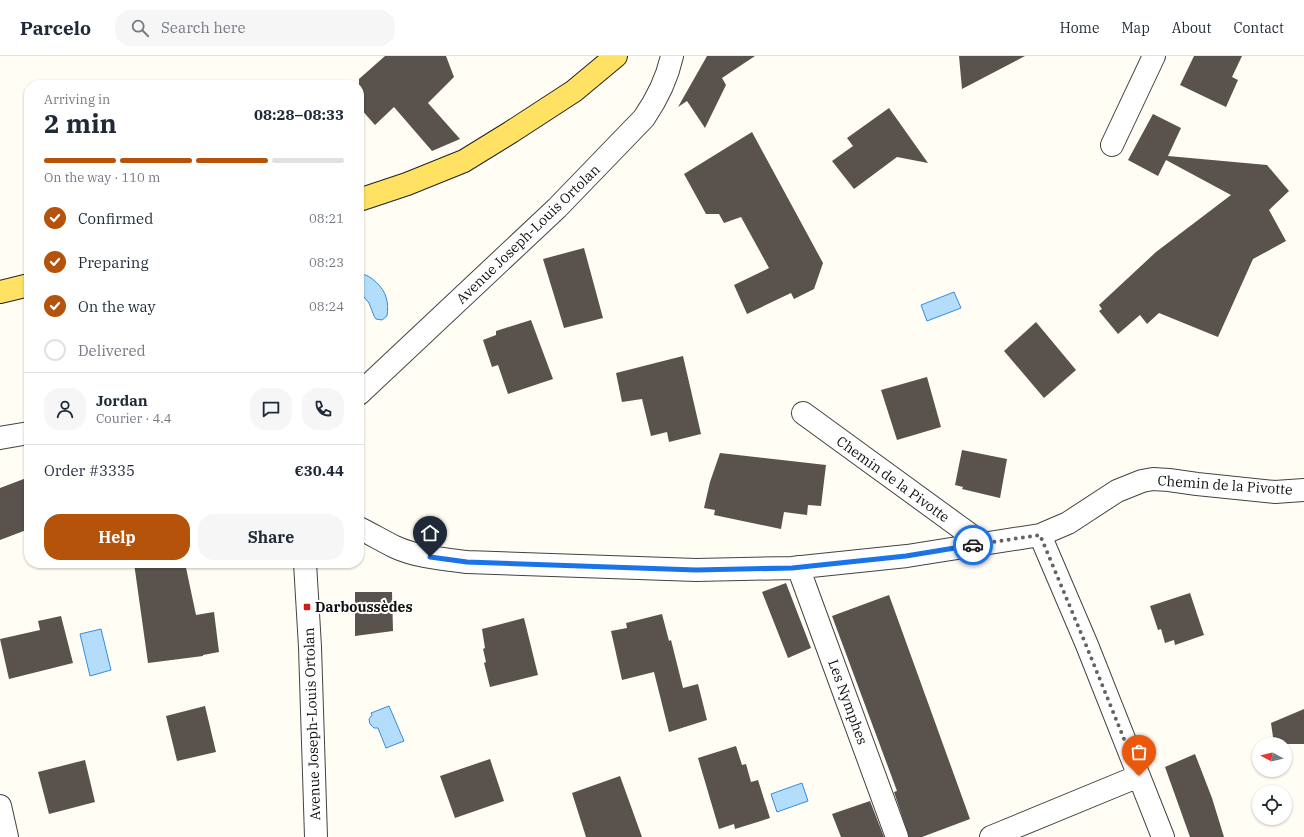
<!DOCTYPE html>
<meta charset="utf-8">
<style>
:root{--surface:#fff;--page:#f6f6f7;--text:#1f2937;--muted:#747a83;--line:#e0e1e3;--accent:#b45309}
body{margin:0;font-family:"IBM Plex Serif",serif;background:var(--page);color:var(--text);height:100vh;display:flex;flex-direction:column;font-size:15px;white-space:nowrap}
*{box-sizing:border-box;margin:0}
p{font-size:13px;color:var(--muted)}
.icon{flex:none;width:22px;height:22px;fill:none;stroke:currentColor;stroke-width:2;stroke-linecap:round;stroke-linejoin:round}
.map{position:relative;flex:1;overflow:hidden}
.side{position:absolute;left:24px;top:24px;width:340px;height:488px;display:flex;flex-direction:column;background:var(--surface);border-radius:16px;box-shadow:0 1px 3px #0004}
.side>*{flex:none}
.needle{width:26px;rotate:277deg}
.fabs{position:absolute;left:1252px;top:681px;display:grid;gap:8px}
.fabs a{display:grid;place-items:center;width:40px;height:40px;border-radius:50%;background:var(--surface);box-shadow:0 1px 3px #0004;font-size:20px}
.pin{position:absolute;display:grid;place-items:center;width:34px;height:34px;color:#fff;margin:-41px -17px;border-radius:50% 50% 50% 0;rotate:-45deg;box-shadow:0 0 4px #0007}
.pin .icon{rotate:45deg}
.courier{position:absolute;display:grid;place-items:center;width:40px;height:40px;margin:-20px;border:3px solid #1a73e8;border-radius:50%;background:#fff;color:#222;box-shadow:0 1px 5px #0007}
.head em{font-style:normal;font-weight:800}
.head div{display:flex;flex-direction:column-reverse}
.head{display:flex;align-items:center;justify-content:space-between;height:68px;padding:0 20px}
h1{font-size:26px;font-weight:800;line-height:30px}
.bar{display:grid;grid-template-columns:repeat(4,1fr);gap:6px 4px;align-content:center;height:48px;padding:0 20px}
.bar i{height:5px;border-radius:3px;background:var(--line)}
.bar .active{background:var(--accent)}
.bar p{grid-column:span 4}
.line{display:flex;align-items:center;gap:10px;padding:0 20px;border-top:1px solid var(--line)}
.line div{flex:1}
.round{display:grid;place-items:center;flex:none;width:42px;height:42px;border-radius:16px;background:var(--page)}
ol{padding:0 20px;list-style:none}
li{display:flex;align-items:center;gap:12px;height:44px}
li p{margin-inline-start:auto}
li .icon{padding:4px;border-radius:50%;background:var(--accent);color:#fff;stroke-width:4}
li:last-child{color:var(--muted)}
li i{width:22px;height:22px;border:2px solid var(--line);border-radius:50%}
.cta{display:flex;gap:8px;margin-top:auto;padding:8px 20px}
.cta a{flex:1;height:46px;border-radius:16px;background:var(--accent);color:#fff;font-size:16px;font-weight:800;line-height:46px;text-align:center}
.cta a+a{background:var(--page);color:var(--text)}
header{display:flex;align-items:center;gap:24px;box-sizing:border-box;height:56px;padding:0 20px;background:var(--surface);border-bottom:1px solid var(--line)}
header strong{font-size:19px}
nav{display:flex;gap:22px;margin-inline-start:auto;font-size:14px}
.search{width:280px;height:36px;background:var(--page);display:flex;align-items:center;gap:10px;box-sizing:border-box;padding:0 14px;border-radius:16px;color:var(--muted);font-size:15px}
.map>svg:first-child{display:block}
.water{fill:#b4dcfb;stroke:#358dd8}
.building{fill:#5a524c}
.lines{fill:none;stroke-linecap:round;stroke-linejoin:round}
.minor-casing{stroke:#434343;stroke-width:24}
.major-casing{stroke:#212121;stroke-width:24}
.minor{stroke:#fff;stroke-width:22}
.major{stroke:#ffe264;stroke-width:22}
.done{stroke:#646360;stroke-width:4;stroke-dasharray:0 7.2}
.route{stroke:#1a73e8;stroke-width:5}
.poi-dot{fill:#cd1e1c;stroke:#fff;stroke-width:1.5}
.labels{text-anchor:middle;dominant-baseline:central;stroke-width:4;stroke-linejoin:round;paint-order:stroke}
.street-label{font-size:14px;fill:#101010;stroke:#fff}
.poi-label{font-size:14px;font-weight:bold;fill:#101010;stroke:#fff;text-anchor:start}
</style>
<header>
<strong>Parcelo</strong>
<div class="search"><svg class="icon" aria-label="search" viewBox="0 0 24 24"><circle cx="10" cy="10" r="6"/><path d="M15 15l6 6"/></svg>Search here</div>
<nav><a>Home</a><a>Map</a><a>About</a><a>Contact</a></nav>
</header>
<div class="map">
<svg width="1304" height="781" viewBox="0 0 1304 781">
<rect width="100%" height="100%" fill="#fffdf4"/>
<path class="water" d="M 361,218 C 370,218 384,232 386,241 C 388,247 388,254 387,260 L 382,264 L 376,263 L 374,260 L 369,247 L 359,235 L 359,219 Z
M 954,236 L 961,252 L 927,265 L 921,249 Z
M 101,573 L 111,614 L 90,620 L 80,578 Z
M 389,650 L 404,685 L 386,692 L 378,672 L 374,672 L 370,668 L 369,663 L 372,659 L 371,657 Z
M 802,727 L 808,745 L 777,756 L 771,738 Z"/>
<path class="building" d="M 385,0 L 446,0 L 454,21 L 428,47 L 460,83 L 432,95 L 394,51 L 375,69 L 359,51 L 359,23 Z
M 707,0 L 755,0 L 722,22 L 726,29 L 705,72 L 687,45 L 678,51 Z
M 959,0 L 1025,0 L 962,33 Z
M 1194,0 L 1242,0 L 1232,21 L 1238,24 L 1226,51 L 1180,29 Z
M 889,52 L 928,107 L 897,101 L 854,133 L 832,105 L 853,90 L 847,82 Z
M 1153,58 L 1181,72 L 1168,100 L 1267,109 L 1289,135 L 1269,154 L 1286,185 L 1253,203 L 1218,281 L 1159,257 L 1147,268 L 1140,259 L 1118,278 L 1099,255 L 1102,253 L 1099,249 L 1156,196 L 1231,139 L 1166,104 L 1158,120 L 1128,104 Z
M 752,76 L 823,207 L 814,233 L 794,243 L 791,237 L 747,258 L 734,229 L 769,212 L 741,161 L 724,167 L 719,158 L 706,158 L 684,118 Z
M 584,192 L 603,262 L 564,272 L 543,203 Z
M 531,264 L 553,323 L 508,338 L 498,309 L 492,311 L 483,284 L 496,279 L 496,275 Z
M 1036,266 L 1076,314 L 1044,342 L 1004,295 Z
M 683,300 L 701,378 L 669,386 L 667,376 L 651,380 L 642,343 L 622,346 L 616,317 Z
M 927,321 L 941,371 L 897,384 L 881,334 Z
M 962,394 L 1007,403 L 1000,442 L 962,433 L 963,431 L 955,429 Z
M 720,397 L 826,409 L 821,450 L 808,449 L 807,459 L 784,456 L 781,473 L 714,459 L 715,454 L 704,452 L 710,426 Z
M 29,421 L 29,473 L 0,484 L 0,432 Z
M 134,507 L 185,507 L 196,559 L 214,556 L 219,596 L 203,599 L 203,600 L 148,607 Z
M 786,527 L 811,592 L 788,602 L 762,536 Z
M 355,536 L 392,536 L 393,575 L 355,580 Z
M 1190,537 L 1204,579 L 1175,589 L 1174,584 L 1165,587 L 1161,573 L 1158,574 L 1150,550 Z
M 889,539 L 970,763 L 922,781 L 909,781 L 894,736 L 897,735 L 832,560 Z
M 662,558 L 669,585 L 671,584 L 683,632 L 698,628 L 707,664 L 669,676 L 654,616 L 622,624 L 611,575 L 627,572 L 626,567 Z
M 61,560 L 73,607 L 9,623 L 0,583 L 40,574 L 38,565 Z
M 524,562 L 538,619 L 490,631 L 484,607 L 486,606 L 483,593 L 485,592 L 482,573 Z
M 205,650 L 216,696 L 177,705 L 166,660 Z
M 1304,653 L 1304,688 L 1274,688 L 1271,667 Z
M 736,690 L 742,709 L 746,708 L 751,726 L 758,724 L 770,762 L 735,773 L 734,768 L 719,773 L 698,702 Z
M 1195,698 L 1212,742 L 1224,781 L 1190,781 L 1165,711 Z
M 490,703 L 504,745 L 455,762 L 440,720 Z
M 85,704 L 95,746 L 49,758 L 38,716 Z
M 620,720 L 642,781 L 586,781 L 572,737 Z
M 870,745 L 884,781 L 841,781 L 832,758 Z"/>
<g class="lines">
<defs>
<path id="minor" d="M 1112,89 L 1154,0
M 359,338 L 557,152 L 644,62 C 657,43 667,23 672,0
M 803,357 L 983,488
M 0,382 L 29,377
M 359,472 C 371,478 383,485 395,491 C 417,501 443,503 467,506 L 696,514 L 792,512 L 907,500 L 1040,479 L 1068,467 L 1117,435 L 1142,425 L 1153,423 L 1169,424 L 1197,428 L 1275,436 L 1304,434
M 1040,479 L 1087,589 L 1163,781
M 305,507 L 310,591 L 316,781
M 798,511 L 897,781
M 0,750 L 7,781
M 991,781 L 1139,720"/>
<path id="major" d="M 359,144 L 407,128 L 464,105 L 511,76 L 574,35 L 616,0
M 0,236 L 29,229"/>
</defs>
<use href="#minor" class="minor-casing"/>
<use href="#major" class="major-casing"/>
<use href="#minor" class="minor"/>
<use href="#major" class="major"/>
</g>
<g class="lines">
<path class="done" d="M 973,489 L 1040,479 L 1086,589 L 1139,720"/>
<path class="route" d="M 430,501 L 467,506 L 696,514 L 792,512 L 906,500 L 973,489"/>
</g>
<rect class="poi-dot" x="303" y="547" width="8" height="8" rx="2"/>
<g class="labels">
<g class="street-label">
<text transform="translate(528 178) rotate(-44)">Avenue Joseph-Louis Ortolan</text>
<text transform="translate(893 423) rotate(36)">Chemin de la Pivotte</text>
<text transform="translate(1225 429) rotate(4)">Chemin de la Pivotte</text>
<text transform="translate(848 646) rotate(70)">Les Nymphes</text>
<text transform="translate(312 668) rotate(-92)">Avenue Joseph-Louis Ortolan</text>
</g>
<g class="poi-label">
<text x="315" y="551">Darboussèdes</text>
</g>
</g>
</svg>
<div class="fabs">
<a><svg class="needle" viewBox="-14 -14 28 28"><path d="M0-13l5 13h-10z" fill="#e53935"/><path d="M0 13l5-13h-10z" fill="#747a83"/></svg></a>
<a><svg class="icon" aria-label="locate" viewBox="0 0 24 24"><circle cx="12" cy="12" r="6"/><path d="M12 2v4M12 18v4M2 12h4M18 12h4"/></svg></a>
</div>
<div class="pin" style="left:1139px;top:720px;background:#ea580c"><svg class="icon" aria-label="bag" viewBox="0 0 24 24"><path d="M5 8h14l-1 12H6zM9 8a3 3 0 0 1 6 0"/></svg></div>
<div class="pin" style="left:430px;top:501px;background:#1f2937"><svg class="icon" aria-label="home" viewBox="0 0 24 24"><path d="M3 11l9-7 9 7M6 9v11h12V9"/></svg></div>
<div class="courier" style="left:973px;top:489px"><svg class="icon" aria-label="car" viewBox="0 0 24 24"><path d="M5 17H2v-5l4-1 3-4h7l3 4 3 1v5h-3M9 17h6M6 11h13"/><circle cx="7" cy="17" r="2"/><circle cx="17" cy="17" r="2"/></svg></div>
<section class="side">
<div class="head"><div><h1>2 min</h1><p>Arriving in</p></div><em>08:28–08:33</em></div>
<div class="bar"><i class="active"></i><i class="active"></i><i class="active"></i><i></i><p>On the way · 110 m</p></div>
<ol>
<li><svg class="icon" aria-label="check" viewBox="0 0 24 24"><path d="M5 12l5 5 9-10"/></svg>Confirmed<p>08:21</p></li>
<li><svg class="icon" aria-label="check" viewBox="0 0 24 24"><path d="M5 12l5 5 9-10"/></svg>Preparing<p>08:23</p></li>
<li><svg class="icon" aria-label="check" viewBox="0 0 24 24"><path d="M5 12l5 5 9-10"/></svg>On the way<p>08:24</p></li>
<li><i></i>Delivered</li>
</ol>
<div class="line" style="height:72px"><a class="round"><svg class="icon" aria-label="person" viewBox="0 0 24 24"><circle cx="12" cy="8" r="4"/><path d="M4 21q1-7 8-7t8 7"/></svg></a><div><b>Jordan</b><p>Courier · 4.4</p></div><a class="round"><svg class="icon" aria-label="chat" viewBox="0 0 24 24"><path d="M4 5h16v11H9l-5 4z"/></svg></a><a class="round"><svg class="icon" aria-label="phone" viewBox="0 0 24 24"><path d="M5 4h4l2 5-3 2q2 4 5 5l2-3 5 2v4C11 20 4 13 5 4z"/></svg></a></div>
<div class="line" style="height:52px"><div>Order #3335</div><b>€30.44</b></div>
<div class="cta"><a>Help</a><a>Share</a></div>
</section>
</div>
